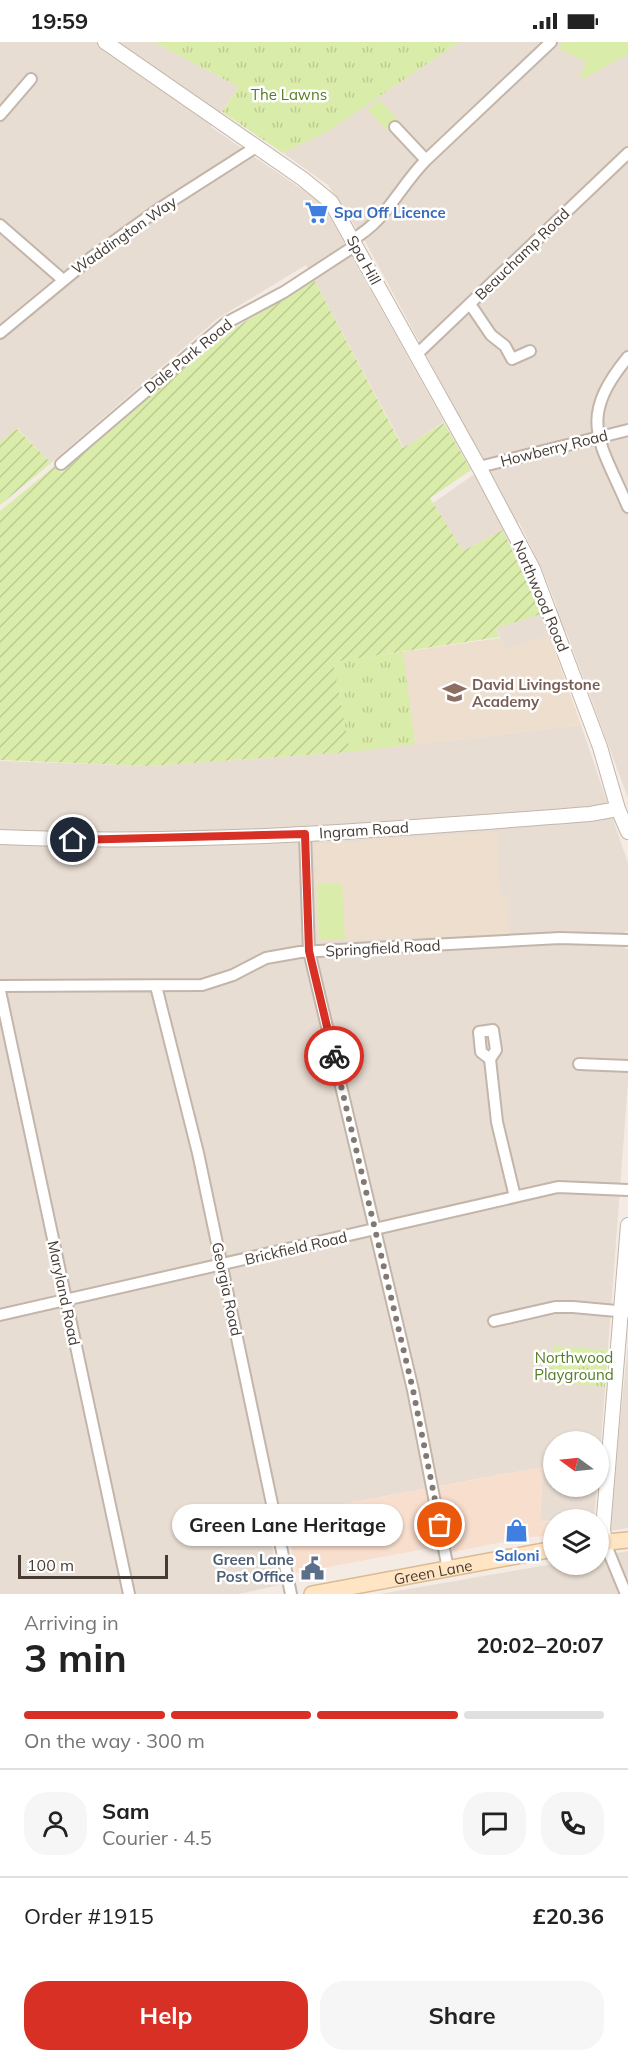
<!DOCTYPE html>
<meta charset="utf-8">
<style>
:root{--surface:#fff;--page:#f6f6f6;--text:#222;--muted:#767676;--line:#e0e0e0;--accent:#d93025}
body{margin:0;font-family:Mulish,sans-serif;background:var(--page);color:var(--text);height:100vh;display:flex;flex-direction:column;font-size:22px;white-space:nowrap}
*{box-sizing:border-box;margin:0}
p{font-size:20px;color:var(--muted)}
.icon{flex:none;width:33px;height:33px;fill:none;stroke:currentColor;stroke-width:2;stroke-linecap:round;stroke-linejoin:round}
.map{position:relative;height:1552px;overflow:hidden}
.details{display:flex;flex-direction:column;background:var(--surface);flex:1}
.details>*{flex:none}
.needle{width:39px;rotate:285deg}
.controls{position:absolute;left:543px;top:1389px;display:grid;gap:12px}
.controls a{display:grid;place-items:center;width:66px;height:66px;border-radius:50%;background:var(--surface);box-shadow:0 2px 4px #0004;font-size:30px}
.scale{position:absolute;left:18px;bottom:15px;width:150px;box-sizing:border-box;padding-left:6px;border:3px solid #463b34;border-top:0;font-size:16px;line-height:21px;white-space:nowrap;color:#463b34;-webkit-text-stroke:4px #fff;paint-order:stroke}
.pin{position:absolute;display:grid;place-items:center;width:51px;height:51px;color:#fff;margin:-26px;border:3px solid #fff;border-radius:50%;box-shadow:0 2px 6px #0007}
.courier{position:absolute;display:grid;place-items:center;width:60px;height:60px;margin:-30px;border:4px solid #d93025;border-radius:50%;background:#fff;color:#222;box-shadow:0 2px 8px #0007}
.bubble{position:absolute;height:42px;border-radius:21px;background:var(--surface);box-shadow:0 2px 4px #0004;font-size:20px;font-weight:700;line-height:42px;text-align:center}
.headline em{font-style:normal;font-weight:700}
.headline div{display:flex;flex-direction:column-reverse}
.headline{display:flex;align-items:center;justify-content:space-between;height:102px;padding:0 24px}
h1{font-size:39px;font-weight:700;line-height:45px}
.bar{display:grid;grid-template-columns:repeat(4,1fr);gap:9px 6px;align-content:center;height:72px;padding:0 24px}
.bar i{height:8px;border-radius:4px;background:var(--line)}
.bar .current{background:var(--accent)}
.bar p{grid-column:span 4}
.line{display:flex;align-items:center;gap:15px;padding:0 24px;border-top:2px solid var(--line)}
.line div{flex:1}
.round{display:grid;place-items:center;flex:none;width:63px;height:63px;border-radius:24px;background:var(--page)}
.primary-button{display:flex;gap:12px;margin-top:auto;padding:12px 24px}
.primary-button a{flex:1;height:69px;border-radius:24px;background:var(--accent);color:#fff;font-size:24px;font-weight:700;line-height:69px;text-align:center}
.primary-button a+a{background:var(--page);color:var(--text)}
.status{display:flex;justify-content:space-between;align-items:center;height:42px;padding:0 30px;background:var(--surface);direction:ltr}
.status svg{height:16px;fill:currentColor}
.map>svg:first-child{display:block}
.residential{fill:#e8ddd2}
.commercial{fill:#f8decd}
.education{fill:#eedecd}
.grass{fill:#daeca9}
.park{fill:url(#park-tufts)}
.garden{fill:url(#garden-furrows)}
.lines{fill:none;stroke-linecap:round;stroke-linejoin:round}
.minor-casing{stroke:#c3b5a9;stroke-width:14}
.tertiary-casing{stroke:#c3b5a9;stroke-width:16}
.secondary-casing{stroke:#dbba92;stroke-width:18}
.minor{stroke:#fff;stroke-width:10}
.tertiary{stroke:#fff;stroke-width:14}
.secondary{stroke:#ffe5c3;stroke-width:15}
.done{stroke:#837972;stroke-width:6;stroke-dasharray:0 10.8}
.route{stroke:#d93025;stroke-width:8}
.labels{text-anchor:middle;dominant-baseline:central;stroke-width:5;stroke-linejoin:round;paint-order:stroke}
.park-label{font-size:15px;fill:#557c22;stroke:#fff}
.shop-label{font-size:15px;font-weight:bold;fill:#366cbe;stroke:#fff;text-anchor:start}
.street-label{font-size:15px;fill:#463b34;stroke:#fff}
.education-label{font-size:15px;font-weight:bold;fill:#785e54;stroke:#fff;text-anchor:start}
.service-label{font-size:15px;font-weight:bold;fill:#4e5e75;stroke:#fff;text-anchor:end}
</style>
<div class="status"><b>19:59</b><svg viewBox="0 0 49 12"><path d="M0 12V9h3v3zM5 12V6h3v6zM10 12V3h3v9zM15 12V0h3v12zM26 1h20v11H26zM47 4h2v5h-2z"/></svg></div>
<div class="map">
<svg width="628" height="1552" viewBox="0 0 628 1552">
<defs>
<pattern id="park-tufts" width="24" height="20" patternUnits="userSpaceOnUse" patternTransform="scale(1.5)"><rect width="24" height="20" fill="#daeca9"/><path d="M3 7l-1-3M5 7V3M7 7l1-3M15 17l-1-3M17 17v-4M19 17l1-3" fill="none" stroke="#bccb92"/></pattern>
<pattern id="garden-furrows" width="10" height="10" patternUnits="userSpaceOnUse" patternTransform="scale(1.5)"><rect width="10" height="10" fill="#daeca9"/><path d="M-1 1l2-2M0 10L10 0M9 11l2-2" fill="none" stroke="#bccb92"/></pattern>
</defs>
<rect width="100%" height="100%" fill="#f4ece4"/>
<path class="residential" d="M 0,0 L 154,0 L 239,45 L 211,85 L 322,161 L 444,380 L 404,406 L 306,223 L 217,277 L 51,421 L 17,386 L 0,400 Z
M 459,0 L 628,0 L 628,756 L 566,589 L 505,608 L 496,586 L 557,565 L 542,527 L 519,480 L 463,509 L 433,461 L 486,424 L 366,201 L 328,143 L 283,111 L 330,88 Z
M 581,683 L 628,821 L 628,889 L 625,889 L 625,906 L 628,907 L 628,1040 L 599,1426 L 598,1400 L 554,1400 L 554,1444 L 597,1445 L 594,1477 L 540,1479 L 543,1425 L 267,1476 L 279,1543 L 239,1552 L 0,1552 L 0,719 L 149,724 L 349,710 Z
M 628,1302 L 628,1486 L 610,1489 L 609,1487 Z
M 628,1509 L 628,1552 L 379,1552 L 553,1522 L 598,1522 L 599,1514 Z"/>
<path class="commercial" d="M 543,1425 L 540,1479 L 553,1480 L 553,1494 L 528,1495 L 453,1510 L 452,1502 L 296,1531 L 285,1473 Z"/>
<path class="education" d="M 549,593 L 581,683 L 350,710 L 333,620 L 500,596 L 505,608 Z
M 497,790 L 500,854 L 508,854 L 509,893 L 318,899 L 314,802 Z"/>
<path class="grass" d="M 563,0 L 628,0 L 628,12 L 585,36 L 580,35 L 586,20 L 558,6 Z
M 379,58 L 399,78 L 388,89 L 368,68 Z
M 342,841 L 345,898 L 319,898 L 317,842 Z"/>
<path class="park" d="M 154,0 L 459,0 L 330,88 L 283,111 L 222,70 L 239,45 Z
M 403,610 L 415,702 L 350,710 L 333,620 Z
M 554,1304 L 607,1308 L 605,1345 L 550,1339 Z"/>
<path class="garden" d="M 314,238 L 403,406 L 444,381 L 471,428 L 430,456 L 463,509 L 503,488 L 541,572 L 496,586 L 499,595 L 333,620 L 350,710 L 149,724 L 0,718 L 0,469 L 55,424 L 61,431 L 138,363 L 233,287 Z
M 16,386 L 51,421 L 0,463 L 0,400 Z"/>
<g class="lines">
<defs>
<path id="minor" d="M 0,73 L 31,37
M 395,85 L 426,118
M 0,183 L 62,237
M 353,197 C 386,179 400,144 426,118 L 551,0
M 470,262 L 491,293 L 505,304 L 512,317 L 530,309
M 0,291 L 92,215 L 159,167 L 256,105
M 416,313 L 628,111
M 628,315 C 576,378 600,399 628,465
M 61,422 L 226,281 L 284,250 L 356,203
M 479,425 L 628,388
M 305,792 L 309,909 L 413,1348 L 448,1527
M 0,944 L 202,943 L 233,933 L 266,916 L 300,910 L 560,896 L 628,898
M 156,944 L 198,1111 L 291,1552
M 0,949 L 129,1552
M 490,1017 L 481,1010 L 479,990 L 493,988 L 496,1008 L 490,1017 L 497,1080 L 515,1155
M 579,1022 L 628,1024
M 0,1273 L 558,1145 L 628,1148
M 494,1279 L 555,1265 L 573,1265 L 628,1270
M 605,1501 L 626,1552"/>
<path id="tertiary" d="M 105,0 L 303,137 L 331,160 L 479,425 L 533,527 L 600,705 L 618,767 L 628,790
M 0,795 C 197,804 394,787 590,772 L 618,767
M 605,1501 L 603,1487 L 628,1183"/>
<g id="secondary">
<path d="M 598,1501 L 628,1498"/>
<path id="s1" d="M 312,1552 L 554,1507"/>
</g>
</defs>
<use href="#minor" class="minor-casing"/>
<use href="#tertiary" class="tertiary-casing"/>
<use href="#secondary" class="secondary-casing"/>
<use href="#minor" class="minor"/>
<use href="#tertiary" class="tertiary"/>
<use href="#secondary" class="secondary"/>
</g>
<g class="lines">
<path class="done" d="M 334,1014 L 413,1348 L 440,1483"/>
<path class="route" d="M 73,798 L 305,792 L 309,909 L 334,1014"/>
</g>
<defs>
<symbol id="supermarket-bare" viewBox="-9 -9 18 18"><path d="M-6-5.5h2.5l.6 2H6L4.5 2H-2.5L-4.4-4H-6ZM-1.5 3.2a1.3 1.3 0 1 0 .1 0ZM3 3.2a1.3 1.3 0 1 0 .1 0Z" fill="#3f7fe0" stroke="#fff" stroke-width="2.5" paint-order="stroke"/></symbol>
<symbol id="school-bare" viewBox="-9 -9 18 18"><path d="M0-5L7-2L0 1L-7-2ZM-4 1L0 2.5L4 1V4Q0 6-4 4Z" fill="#8d6e63" stroke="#fff" stroke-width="2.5" paint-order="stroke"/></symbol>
<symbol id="shop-bare" viewBox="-9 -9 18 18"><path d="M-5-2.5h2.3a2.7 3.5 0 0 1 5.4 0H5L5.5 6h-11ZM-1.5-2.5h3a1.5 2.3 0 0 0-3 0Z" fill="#3f7fe0" stroke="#fff" stroke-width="2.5" paint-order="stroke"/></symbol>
<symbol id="civic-bare" viewBox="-9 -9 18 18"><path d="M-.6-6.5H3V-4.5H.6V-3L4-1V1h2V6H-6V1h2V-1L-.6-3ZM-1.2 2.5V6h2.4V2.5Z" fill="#5c6f8a" stroke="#fff" stroke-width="2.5" paint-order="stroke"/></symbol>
</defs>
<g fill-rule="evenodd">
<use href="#supermarket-bare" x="300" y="154" width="33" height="33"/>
<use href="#school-bare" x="438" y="634" width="33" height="33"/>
<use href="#shop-bare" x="500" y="1472" width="33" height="33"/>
<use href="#civic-bare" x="296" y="1510" width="33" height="33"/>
</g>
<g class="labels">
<g class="park-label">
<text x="289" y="52">The Lawns</text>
<text x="574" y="1315">Northwood<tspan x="574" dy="17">Playground</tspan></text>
</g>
<g class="shop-label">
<text x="334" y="170">Spa Off Licence</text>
<text x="517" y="1513" text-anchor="middle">Saloni</text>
</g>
<g class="street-label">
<text transform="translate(124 193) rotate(-35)">Waddington Way</text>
<text transform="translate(522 212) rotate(-44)">Beauchamp Road</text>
<text transform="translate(364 218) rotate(61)">Spa Hill</text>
<text transform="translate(188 314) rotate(-39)">Dale Park Road</text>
<text transform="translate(554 406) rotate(-14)">Howberry Road</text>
<text transform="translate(541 554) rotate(67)">Northwood Road</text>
<text transform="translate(364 788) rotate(-4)">Ingram Road</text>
<text transform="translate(383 906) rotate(-3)">Springfield Road</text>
<text transform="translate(296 1206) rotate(-13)">Brickfield Road</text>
<text transform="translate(227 1247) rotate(78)">Georgia Road</text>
<text transform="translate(64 1251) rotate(78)">Maryland Road</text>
<text stroke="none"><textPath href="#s1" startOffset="123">Green Lane</textPath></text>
</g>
<g class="education-label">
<text x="472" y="642">David Livingstone<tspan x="472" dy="17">Academy</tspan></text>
</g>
<g class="service-label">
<text x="294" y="1517">Green Lane<tspan x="294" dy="17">Post Office</tspan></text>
</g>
</g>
</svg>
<div class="controls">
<a><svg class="needle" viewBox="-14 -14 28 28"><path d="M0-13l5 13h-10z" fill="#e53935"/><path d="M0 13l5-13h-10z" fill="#767676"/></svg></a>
<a><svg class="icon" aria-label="layers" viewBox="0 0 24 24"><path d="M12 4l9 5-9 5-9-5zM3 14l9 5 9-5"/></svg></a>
</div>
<div class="scale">100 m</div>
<div class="pin" style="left:440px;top:1483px;background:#ea580c"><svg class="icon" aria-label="bag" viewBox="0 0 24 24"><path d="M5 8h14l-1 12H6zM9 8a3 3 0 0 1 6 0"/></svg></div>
<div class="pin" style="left:73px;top:798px;background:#1f2937"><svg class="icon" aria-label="home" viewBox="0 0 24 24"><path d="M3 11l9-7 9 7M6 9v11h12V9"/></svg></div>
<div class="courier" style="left:334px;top:1014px"><svg class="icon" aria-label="bike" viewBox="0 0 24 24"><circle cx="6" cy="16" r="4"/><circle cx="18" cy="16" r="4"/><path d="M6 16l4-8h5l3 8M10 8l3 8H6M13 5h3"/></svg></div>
<div class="bubble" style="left:172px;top:1462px;width:231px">Green Lane Heritage</div>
</div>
<section class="details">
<div class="headline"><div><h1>3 min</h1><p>Arriving in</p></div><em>20:02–20:07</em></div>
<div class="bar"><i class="current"></i><i class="current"></i><i class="current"></i><i></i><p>On the way · 300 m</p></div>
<div class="line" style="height:108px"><a class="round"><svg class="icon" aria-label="person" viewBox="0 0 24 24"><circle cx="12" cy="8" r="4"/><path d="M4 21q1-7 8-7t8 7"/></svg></a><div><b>Sam</b><p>Courier · 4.5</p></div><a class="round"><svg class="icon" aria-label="chat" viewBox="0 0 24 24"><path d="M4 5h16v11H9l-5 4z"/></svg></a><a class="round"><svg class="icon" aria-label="phone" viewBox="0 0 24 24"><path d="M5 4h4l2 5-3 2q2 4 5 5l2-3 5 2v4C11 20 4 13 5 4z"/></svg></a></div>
<div class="line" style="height:78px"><div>Order #1915</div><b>£20.36</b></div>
<div class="primary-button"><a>Help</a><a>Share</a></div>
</section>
